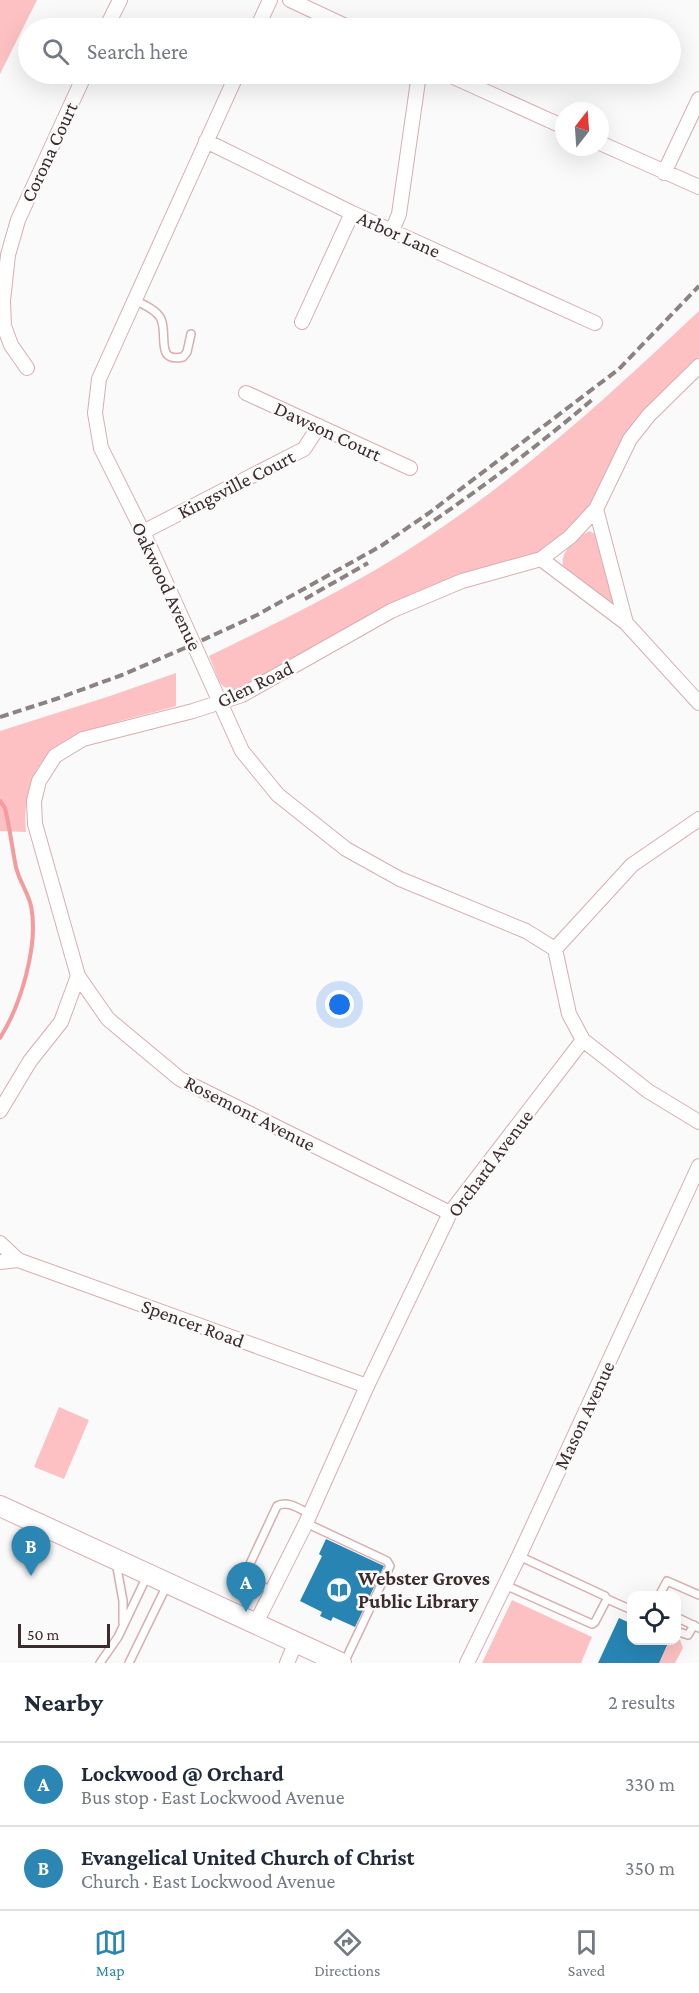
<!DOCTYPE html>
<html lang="en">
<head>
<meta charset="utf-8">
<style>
  body { margin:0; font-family:"Crimson Pro",serif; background:#f6f6f7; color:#1f2937 }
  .controls { position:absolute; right:18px; bottom:18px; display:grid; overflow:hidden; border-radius:12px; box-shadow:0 6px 24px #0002 }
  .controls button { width:54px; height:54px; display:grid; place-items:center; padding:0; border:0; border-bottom:2px solid #e0e1e3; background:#fff; color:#1f2937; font:30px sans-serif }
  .compass { position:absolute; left:555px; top:102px; width:54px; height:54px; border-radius:50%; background:#fff; box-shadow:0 6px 24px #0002; rotate:17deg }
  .scale { position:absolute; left:18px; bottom:15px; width:92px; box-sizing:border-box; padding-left:6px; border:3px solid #3d2c2d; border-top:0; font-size:16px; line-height:21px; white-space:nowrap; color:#3d2c2d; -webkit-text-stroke:4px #fafafa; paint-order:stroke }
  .you { position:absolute; left:340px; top:1005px; width:21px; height:21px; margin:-15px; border:4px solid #fff; border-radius:50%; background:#1a73e8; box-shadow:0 0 0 9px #1a73e833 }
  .badge { display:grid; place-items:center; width:39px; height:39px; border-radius:50%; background:#2c86b3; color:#fff; font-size:20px; font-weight:700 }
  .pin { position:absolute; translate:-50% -50px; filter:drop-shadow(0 2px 3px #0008) }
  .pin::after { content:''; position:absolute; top:32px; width:21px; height:18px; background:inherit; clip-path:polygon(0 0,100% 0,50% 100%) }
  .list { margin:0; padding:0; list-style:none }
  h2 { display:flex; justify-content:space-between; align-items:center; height:78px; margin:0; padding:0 24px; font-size:26px }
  h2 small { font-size:20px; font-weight:400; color:#747a83 }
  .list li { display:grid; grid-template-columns:39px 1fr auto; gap:18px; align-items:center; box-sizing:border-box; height:84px; padding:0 24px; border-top:2px solid #e0e1e3 }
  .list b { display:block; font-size:22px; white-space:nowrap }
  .list p { margin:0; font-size:20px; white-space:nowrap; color:#747a83 }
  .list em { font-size:20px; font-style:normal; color:#747a83 }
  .icon { flex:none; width:33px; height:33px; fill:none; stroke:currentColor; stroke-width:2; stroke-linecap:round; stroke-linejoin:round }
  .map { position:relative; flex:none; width:699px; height:1663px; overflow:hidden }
  .search { position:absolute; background:#fff; box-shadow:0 6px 24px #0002; left:18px; right:18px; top:18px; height:66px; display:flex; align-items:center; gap:15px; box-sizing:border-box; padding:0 21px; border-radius:33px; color:#747a83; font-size:22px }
  .sheet { height:246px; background:#fff }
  nav { display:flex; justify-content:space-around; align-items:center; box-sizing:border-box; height:84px; border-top:2px solid #e0e1e3; background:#fff; font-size:16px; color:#747a83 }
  nav a { display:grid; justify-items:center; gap:3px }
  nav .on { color:#2c86b3 }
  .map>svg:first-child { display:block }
  .green { fill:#fdc1c3 }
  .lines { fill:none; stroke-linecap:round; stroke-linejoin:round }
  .stream { stroke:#f59a9e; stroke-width:4 }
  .building { fill:#2885b3 }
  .lane-casing { stroke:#d8aeaf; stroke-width:10 }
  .street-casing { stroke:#d8aeaf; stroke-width:16 }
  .secondary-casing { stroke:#d8aeaf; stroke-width:22 }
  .lane { stroke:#fff; stroke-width:7 }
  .street { stroke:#fff; stroke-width:14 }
  .secondary { stroke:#fff; stroke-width:20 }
  .rail { stroke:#8c8282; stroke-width:4; stroke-dasharray:9 4.5; stroke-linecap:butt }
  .labels { text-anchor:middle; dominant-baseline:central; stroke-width:5; stroke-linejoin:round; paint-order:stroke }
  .street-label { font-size:20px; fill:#3d2c2d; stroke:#fafafa }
  .poi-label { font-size:20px; font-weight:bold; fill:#3d2c2d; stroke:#fafafa; text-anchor:start }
</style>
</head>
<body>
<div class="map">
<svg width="699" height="1663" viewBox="0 0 699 1663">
  <rect width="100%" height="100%" fill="#fafafa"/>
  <!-- green -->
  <path class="green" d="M0 0H37L0 74Z
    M699 311V357L639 415 619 447 595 497 585 512 568 530 542 551 378 611 272 674 235 690 224 687 220 683 209 656C279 622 349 588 414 546 518 479 609 396 699 311Z
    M589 531 598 535 614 601 611 604 563 567C560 550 576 539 589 531Z
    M176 673V706C143 716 80 728 55 748 30 768 23 802 26 832L0 831V731L110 696Z
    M59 1407 89 1420 64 1479 34 1467Z
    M512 1600 592 1637 581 1663H482Z
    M677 1638 680 1640 683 1648 675 1663H659L669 1642 668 1641 676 1640Z"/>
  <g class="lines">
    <!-- stream -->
    <path class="stream" d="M0 801 5 808C10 828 12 848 16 867 19 881 28 892 31 906 39 944 21 1005 0 1038"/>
  </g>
  <!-- building -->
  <path class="building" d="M326 1539 384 1566 355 1627 333 1617 331 1621 320 1616 322 1612 300 1601 322 1556 319 1554Z
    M619 1618 632 1624V1641H669L659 1663H598Z"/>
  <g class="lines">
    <!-- lane casing -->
    <g class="lane-casing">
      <path id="lane" d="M134 300C143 304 157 310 161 319 168 335 155 363 183 357L187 352 191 334
        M306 1523 387 1561 390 1566 344 1663
        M116 1562 123 1601V1623
        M505 1585 592 1624 595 1622 607 1599 605 1596 519 1556
        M272 1591 255 1583 247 1573 248 1568 277 1506C288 1500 299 1509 310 1514
        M659 1596 667 1581 699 1595
        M607 1599 632 1610
        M676 1617 699 1628
        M676 1631 688 1635 694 1625
        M100 1663 118 1637 147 1576
        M129 1663 167 1585"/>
    </g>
    <!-- street casing -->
    <g class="street-casing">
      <path id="street" d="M290 0 350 28
        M106 28 120 0
        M257 28 270 0
        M237 74 99 379 95 413 101 448 143 532 242 751 278 795 346 849 400 879 526 931 555 949
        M447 74 564 127
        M206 141 352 213 595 323
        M600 143 699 187
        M664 173 699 99
        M392 231 399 214 419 74
        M302 322 352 213
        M27 368 11 345 4 326 3 301 8 255 18 220 85 74
        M246 393 410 468
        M596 509 626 623 699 703
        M143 532 304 449 319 426
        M541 559 626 623
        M555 949 569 1014 583 1040 648 1091 699 1122
        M555 949 632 865 699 819
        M78 976 108 1019 180 1079 450 1213
        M0 1111 30 1061 61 1022 78 976 35 824 34 801 39 781 55 756 83 739 193 711 242 695 391 611 462 581 541 559 570 537 596 509 630 439 649 415 699 366
        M0 1243 18 1260 367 1386
        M0 1262 18 1260
        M256 1623 306 1523 367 1386 450 1213 583 1040
        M287 1663 296 1642
        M467 1663 519 1556 699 1166"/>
    </g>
    <!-- secondary casing -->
    <g class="secondary-casing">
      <path id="secondary" d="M0 1506 341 1663"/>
    </g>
    <!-- lane -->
    <use href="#lane" class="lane"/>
    <!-- street -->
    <use href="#street" class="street"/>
    <!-- secondary -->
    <use href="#secondary" class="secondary"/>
    <!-- rail -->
    <path class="rail" d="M423 528C482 488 539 445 593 399
      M305 599 368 563
      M0 717 56 699 122 675 194 644 257 615 381 546 429 513 619 369 699 286"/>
  </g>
  <!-- icons -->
  <defs>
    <g id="library-ring" transform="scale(1.35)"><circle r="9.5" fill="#fafafa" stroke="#2c86b3" stroke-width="1.5"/><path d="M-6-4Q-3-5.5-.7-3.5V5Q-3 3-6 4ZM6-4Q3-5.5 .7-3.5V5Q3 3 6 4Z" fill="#2c86b3"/></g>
  </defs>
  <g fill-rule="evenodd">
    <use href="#library-ring" x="339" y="1590"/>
  </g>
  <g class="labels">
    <!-- street labels -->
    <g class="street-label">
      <text transform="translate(49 152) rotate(-65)">Corona Court</text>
      <text transform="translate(399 234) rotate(24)">Arbor Lane</text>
      <text transform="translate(328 431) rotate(25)">Dawson Court</text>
      <text transform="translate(236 484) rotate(-27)">Kingsville Court</text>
      <text transform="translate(167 586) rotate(65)">Oakwood Avenue</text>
      <text transform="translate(255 684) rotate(-26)">Glen Road</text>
      <text transform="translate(250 1113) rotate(27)">Rosemont Avenue</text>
      <text transform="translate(490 1163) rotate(-53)">Orchard Avenue</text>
      <text transform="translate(193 1323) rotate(20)">Spencer Road</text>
      <text transform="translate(584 1415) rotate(-65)">Mason Avenue</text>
    </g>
    <!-- poi labels -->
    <g class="poi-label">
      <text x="358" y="1578">Webster Groves<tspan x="358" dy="23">Public Library</tspan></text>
    </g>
  </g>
</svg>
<div class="controls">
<button><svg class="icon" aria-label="locate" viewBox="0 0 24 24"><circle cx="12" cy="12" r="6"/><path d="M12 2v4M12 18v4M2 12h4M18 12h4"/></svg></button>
</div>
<svg class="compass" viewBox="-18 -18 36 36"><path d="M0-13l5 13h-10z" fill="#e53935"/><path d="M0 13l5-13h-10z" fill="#747a83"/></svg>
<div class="scale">50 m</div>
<div class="you"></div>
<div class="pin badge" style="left:246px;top:1612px">A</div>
<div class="pin badge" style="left:31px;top:1576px">B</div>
<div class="search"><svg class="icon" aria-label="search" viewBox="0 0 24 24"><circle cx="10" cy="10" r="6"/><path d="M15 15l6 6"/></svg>Search here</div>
</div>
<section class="sheet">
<h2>Nearby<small>2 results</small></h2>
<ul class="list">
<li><span class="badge">A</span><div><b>Lockwood @ Orchard</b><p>Bus stop · East Lockwood Avenue</p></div><em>330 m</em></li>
<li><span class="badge">B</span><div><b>Evangelical United Church of Christ</b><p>Church · East Lockwood Avenue</p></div><em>350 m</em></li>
</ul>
</section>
<nav>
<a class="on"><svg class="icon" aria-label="map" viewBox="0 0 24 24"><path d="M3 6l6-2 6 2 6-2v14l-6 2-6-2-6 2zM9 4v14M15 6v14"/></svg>Map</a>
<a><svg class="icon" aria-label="directions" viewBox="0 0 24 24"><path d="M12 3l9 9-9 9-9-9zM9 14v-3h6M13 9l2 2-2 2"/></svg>Directions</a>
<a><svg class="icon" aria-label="saved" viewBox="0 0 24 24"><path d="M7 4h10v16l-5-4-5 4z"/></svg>Saved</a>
</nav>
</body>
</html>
